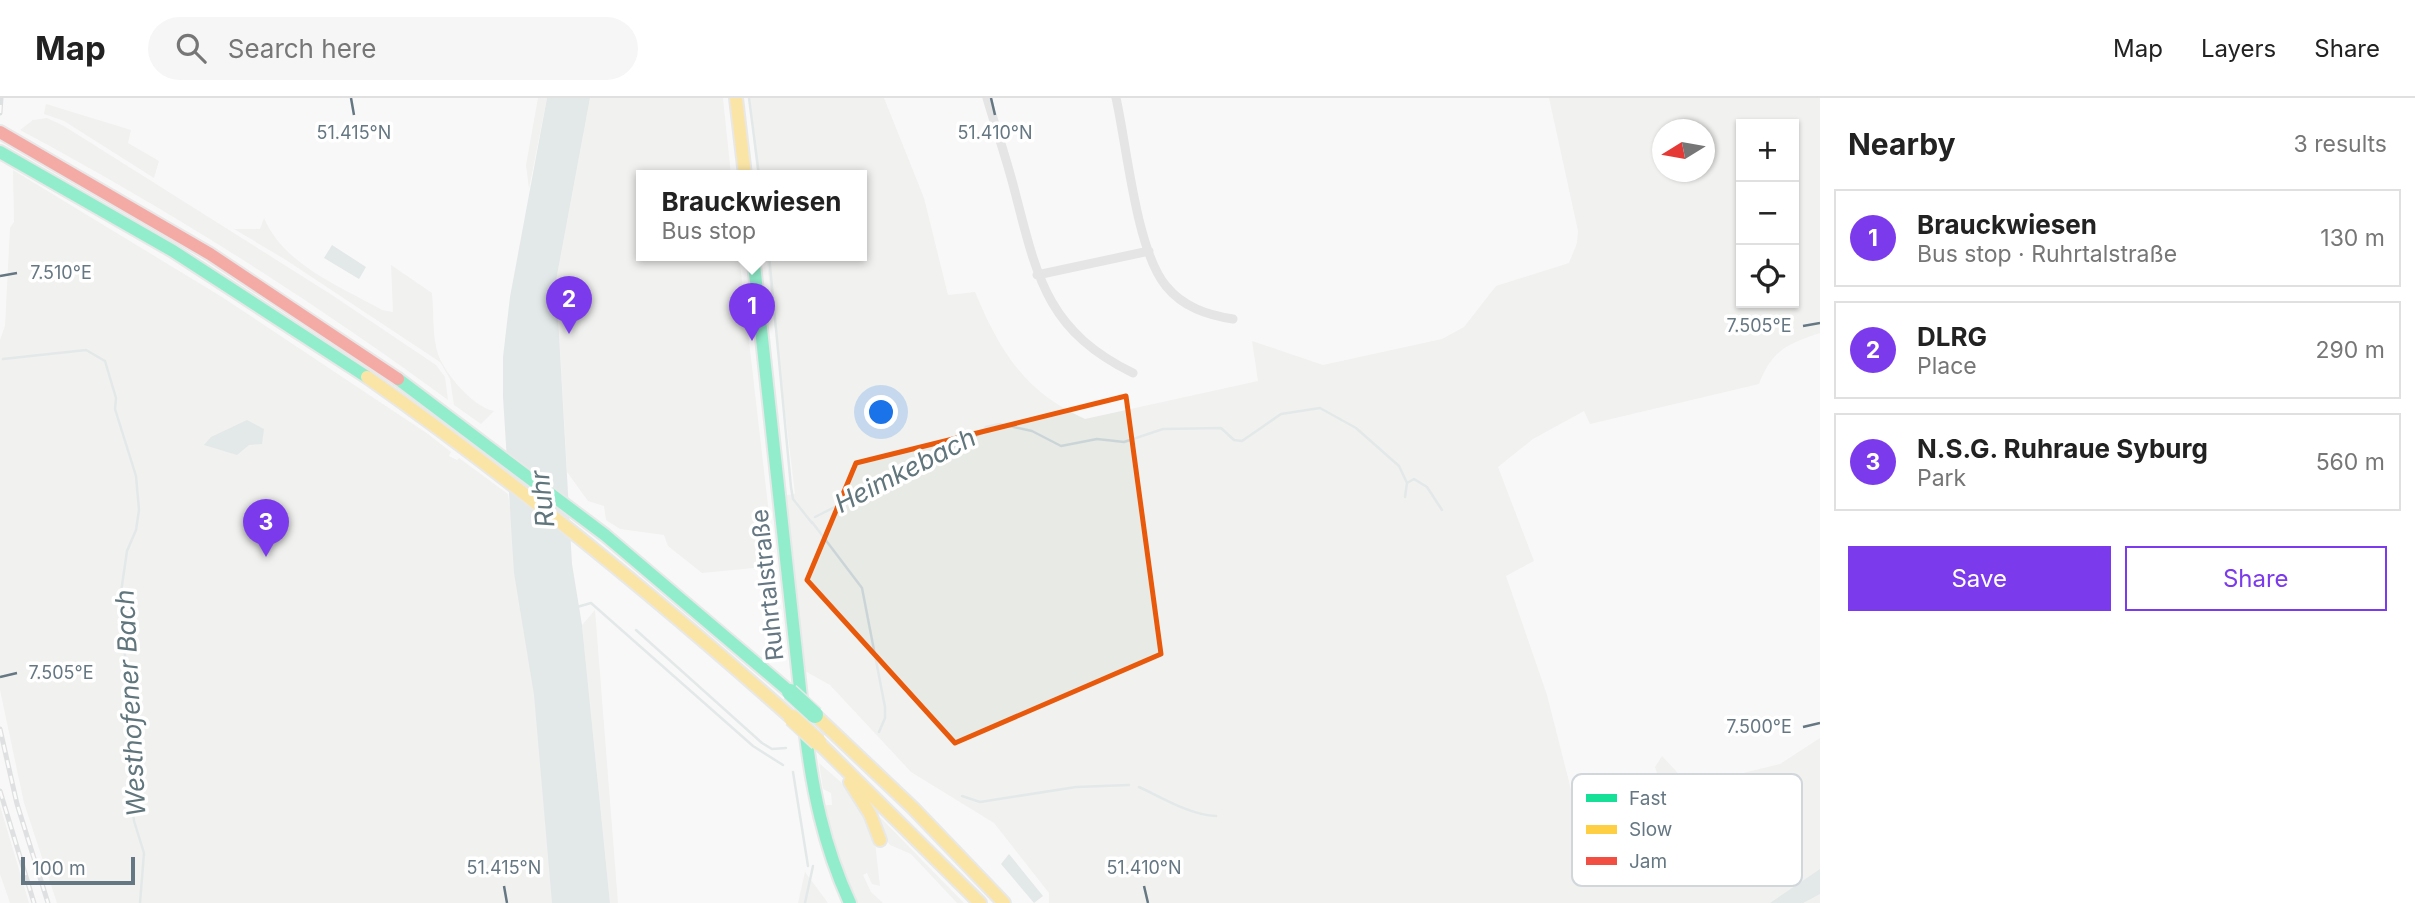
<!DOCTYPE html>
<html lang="en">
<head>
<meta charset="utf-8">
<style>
  body { margin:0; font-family:Inter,sans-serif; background:#f6f6f6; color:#222 }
  .controls { position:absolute; right:21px; top:21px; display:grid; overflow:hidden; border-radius:0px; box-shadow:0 2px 5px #0004 }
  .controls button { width:63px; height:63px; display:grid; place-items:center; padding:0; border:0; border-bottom:2px solid #e0e0e0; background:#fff; color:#222; font:35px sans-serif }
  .compass { position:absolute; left:1652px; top:21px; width:63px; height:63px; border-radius:50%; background:#fff; box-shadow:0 2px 5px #0004; rotate:259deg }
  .scale { position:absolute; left:21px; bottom:18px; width:114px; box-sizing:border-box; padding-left:7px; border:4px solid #657782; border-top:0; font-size:19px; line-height:24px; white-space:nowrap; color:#657782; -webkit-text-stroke:5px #fff; paint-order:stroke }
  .you { position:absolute; left:882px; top:315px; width:24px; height:24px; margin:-18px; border:5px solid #fff; border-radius:50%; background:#1a73e8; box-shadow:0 0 0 10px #1a73e833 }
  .badge { display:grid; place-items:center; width:46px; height:46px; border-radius:50%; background:#7c3aed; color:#fff; font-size:23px; font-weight:700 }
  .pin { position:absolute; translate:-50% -58px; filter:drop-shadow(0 2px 4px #0008) }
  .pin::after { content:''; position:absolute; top:37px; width:24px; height:21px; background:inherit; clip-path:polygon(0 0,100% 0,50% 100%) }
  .popup { position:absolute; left:636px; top:72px; width:231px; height:91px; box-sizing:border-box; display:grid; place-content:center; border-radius:0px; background:#fff; filter:drop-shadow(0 2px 5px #0005); font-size:23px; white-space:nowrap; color:#767676 }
  .popup b { font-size:26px; color:#222 }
  .popup::after { content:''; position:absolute; left:50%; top:100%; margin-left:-14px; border:14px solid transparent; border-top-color:#fff }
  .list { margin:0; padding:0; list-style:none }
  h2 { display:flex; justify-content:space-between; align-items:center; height:91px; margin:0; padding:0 28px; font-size:30px }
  h2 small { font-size:23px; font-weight:400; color:#767676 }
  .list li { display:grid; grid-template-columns:46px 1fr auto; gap:21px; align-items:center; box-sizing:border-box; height:98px; margin:0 14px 14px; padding:0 14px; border:2px solid #e0e0e0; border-radius:0px }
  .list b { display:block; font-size:26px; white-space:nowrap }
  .list p { margin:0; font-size:23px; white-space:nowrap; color:#767676 }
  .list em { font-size:23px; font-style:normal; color:#767676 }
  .actions { display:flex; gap:14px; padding:21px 28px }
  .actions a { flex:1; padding:16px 0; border:2px solid #7c3aed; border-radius:0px; text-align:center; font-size:24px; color:#7c3aed }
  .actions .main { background:#7c3aed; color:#fff }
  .icon { flex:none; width:38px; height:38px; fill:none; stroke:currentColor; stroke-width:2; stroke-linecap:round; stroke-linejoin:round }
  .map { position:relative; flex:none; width:1820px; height:805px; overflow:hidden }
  header { display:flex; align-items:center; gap:42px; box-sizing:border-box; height:98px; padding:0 35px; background:#fff; border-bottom:2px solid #e0e0e0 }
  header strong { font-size:33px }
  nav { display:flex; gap:38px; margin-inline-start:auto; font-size:24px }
  .search { width:490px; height:63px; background:#f6f6f6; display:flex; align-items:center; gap:18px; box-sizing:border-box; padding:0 24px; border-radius:38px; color:#767676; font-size:26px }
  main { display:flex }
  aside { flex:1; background:#fff }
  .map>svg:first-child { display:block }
  .green { fill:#e8eae5; fill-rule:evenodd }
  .water { fill:#cbd5d7 }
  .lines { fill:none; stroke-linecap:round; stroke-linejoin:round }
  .stream { stroke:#cbd5d7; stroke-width:2.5 }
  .fast-casing { stroke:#d4d5d6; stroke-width:16 }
  .slow-casing { stroke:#d4d5d6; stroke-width:16 }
  .jam-casing { stroke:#d4d5d6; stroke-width:16 }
  .street { stroke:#cececf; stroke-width:9 }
  .fast { stroke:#16e098; stroke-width:12 }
  .slow { stroke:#ffcf43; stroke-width:12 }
  .jam { stroke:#f24e42; stroke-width:12 }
  .rail-casing { stroke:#c2c4c6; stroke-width:5 }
  .rail { stroke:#fff; stroke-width:2.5; stroke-dasharray:8; stroke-linecap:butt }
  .fast-bridge-casing { stroke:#d4d5d5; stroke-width:19; stroke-linecap:butt }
  .slow-bridge-casing { stroke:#d4d5d5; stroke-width:19; stroke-linecap:butt }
  .fast-bridge { stroke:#16e098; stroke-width:16 }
  .slow-bridge { stroke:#ffcf43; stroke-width:16 }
  .marked { fill:none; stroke:#e8590c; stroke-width:5; stroke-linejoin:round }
  .ticks { fill:none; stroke:#657782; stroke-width:2.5 }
  .labels { text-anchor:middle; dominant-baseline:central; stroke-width:7; stroke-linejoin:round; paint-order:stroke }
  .street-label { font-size:24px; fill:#657782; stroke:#fff }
  .water-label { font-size:26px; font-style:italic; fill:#60767c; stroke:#fff }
  .key { fill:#fff; stroke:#d1d6da; stroke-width:2 }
  .key-label { font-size:19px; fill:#657782 }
  .ticks-label { font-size:18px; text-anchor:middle; fill:#657782; stroke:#fff; stroke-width:7; stroke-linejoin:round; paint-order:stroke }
</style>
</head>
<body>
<header>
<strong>Map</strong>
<div class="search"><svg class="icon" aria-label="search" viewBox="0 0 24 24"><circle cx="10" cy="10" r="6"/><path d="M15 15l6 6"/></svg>Search here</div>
<nav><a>Map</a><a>Layers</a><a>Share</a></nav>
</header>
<main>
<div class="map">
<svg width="1820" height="805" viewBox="0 0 1820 805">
  <rect width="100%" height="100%" fill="#f8f8f8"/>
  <!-- green -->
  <path class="green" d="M538 0H547L529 91 526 67Z
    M590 0H723L731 77H642V157H739L775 468 702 475 668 448 664 437 620 431 606 422 604 408 588 403 567 374 556 183Z
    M749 0H884L924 100 948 197 975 194C1000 253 1024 294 1085 321L1258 283 1252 243 1323 267 1442 241 1464 229 1496 188 1569 165 1577 145 1578 133 1549 0H1820V235C1787 246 1772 252 1759 286L1590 326 1584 313 1533 341 1498 369 1534 463 1506 478 1547 597 1580 727 1623 708 1660 684 1655 669 1662 658 1689 687H1694L1780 666 1820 640V805H1049V795L994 725 911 674 830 587 805 573 786 397 795 396 766 157H862V77H757ZM1741 26H1794V205H1741ZM1662 32H1704V74H1662Z
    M46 6 131 32 128 45 159 63 154 80 64 23 44 16Z
    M47 20 64 28 332 197 436 267 445 279 448 302C312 202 168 111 20 32L33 22Z
    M13 72 222 199 428 336 451 354 449 358 457 362 459 360 508 396 567 805H57L24 705 0 592V242L5 228 10 130 14 124Z
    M264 120C284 167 340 188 382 212L393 214 391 167 432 195C434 214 432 238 438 256 445 276 473 309 494 313L481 326 454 307 450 281 440 264 286 162 234 131H260Z
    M595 512 618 805H610L582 527Z
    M819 665 850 692 875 744 880 788 872 786 867 775 863 777 871 794 883 805H858C842 776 834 745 825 713L826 707H832L831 695 823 691Z
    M0 708 29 805H10L0 776Z
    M880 719 964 805H957L911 756 890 747 884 739Z
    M805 774 828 805H798Z"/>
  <!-- water -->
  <path class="water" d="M547 0H590L556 183 572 466 582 527 610 805H552L534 597 514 475 503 299V259L510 199Z
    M332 147 366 169 359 181 324 160Z
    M247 322 264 331 262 346 249 347 237 357 204 347 211 339Z
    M1009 756 1043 798 1034 805 1001 766Z
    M1820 771V796L1803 805H1770Z"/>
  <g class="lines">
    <!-- stream -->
    <path class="stream" d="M749 0 759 77
      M769 157 791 389 793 401 812 425
      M3 261 86 252 105 263 116 300 115 311 136 378 139 412 136 432 127 453 120 501 128 592 125 620 134 723 144 755 140 805
      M1407 385 1414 381 1427 389 1442 412
      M1405 399 1407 385
      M815 419 982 335 986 329 1000 326 1032 333 1061 348 1097 341 1124 344 1163 331 1221 330 1234 342 1242 343 1281 316 1320 310 1356 330 1399 368 1407 385
      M812 424 862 490 885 609V620L879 634
      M577 509 591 505 753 648 783 667
      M636 532 762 645 772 651 786 650
      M793 674 808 768
      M1139 689C1163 700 1190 717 1216 718
      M962 698 980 704 1076 689 1129 687
      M805 805 813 768"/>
    <!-- fast casing -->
    <g class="fast-casing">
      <path id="fast" d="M0 54 173 153 367 279
        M753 157 802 609
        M398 281 605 437 790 594
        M805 630C812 691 824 749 850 805"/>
    </g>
    <!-- slow casing -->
    <g class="slow-casing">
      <path id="slow" d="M736 0 745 77
        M367 279C516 384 656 499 792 620
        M815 617 913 710 1004 805
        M818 644 980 805
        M850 684 870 716 880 742"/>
    </g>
    <!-- jam casing -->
    <g class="jam-casing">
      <path id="jam" d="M0 34 210 156 398 281"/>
    </g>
    <!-- street -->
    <path class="street" d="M987 0C996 31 1007 62 1015 94 1037 179 1047 233 1133 275
      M1116 0C1127 48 1136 152 1166 188 1183 209 1207 217 1233 221
      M1037 177 1149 153"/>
    <!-- fast -->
    <use href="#fast" class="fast"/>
    <!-- slow -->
    <use href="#slow" class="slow"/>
    <!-- jam -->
    <use href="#jam" class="jam"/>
    <!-- rail casing -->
    <g class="rail-casing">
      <path id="rail" d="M0 15 1 0
        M0 631 17 706 48 805
        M0 693 34 805"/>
    </g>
    <!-- rail -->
    <use href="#rail" class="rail"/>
    <!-- fast-bridge casing -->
    <g class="fast-bridge-casing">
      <path id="fast-bridge" d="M790 594 815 617"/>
    </g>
    <!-- slow-bridge casing -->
    <g class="slow-bridge-casing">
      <path id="slow-bridge" d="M792 620 818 644"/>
    </g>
    <!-- fast-bridge -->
    <use href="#fast-bridge" class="fast-bridge"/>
    <!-- slow-bridge -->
    <use href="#slow-bridge" class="slow-bridge"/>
  </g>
  <!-- marked area -->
  <path d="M0 0H1820V805H0ZM1126 298 1161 556 955 645 807 482 856 365Z" fill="#f8f8f8" fill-opacity=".55" fill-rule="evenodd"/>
  <path class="marked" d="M1126 298 1161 556 955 645 807 482 856 365Z"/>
  <!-- ticks -->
  <path class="ticks" d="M351 0 354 17M991 0 995 17M0 178 17 175M1803 228 1820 225M0 579 17 575M1803 629 1820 625M504 788 507 805M1144 788 1148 805"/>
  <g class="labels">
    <!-- street labels -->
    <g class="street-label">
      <text transform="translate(767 487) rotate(-96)">Ruhrtalstraße</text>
    </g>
    <!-- water labels -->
    <g class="water-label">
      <text transform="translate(905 372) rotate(-27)">Heimkebach</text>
      <text transform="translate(542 401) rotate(-96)">Ruhr</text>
      <text transform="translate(130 605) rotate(-93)">Westhofener Bach</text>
    </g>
  </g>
  <!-- legend -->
  <rect x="1572" y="676" width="230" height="112" rx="10" class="key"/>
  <rect x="1586" y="696" width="31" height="8" fill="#16e098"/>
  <rect x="1586" y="727" width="31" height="9" fill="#ffcf43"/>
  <rect x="1586" y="759" width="31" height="8" fill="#f24e42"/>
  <g class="key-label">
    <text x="1629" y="707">Fast</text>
    <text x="1629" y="738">Slow</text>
    <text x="1629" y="770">Jam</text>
  </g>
  <g class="ticks-label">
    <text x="354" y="41">51.415°N</text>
    <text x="995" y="41">51.410°N</text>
    <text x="61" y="181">7.510°E</text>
    <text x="1759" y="234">7.505°E</text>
    <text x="61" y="581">7.505°E</text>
    <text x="1759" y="635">7.500°E</text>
    <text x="504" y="776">51.415°N</text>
    <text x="1144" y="776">51.410°N</text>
  </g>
</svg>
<div class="controls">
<button>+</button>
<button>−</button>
<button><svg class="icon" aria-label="locate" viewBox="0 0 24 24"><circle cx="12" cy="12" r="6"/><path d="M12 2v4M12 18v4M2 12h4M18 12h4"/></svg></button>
</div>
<svg class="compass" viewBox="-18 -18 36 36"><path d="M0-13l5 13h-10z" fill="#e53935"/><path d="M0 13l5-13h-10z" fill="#767676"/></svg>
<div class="scale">100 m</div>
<div class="you"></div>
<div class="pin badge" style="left:752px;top:243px">1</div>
<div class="popup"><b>Brauckwiesen</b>Bus stop</div>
<div class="pin badge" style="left:569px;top:236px">2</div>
<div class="pin badge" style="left:266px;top:459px">3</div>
</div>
<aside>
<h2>Nearby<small>3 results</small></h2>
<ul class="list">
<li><span class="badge">1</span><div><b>Brauckwiesen</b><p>Bus stop · Ruhrtalstraße</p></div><em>130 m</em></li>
<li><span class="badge">2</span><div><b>DLRG</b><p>Place</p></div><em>290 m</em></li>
<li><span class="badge">3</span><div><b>N.S.G. Ruhraue Syburg</b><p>Park</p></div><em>560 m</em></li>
</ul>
<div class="actions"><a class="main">Save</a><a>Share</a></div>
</aside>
</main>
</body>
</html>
